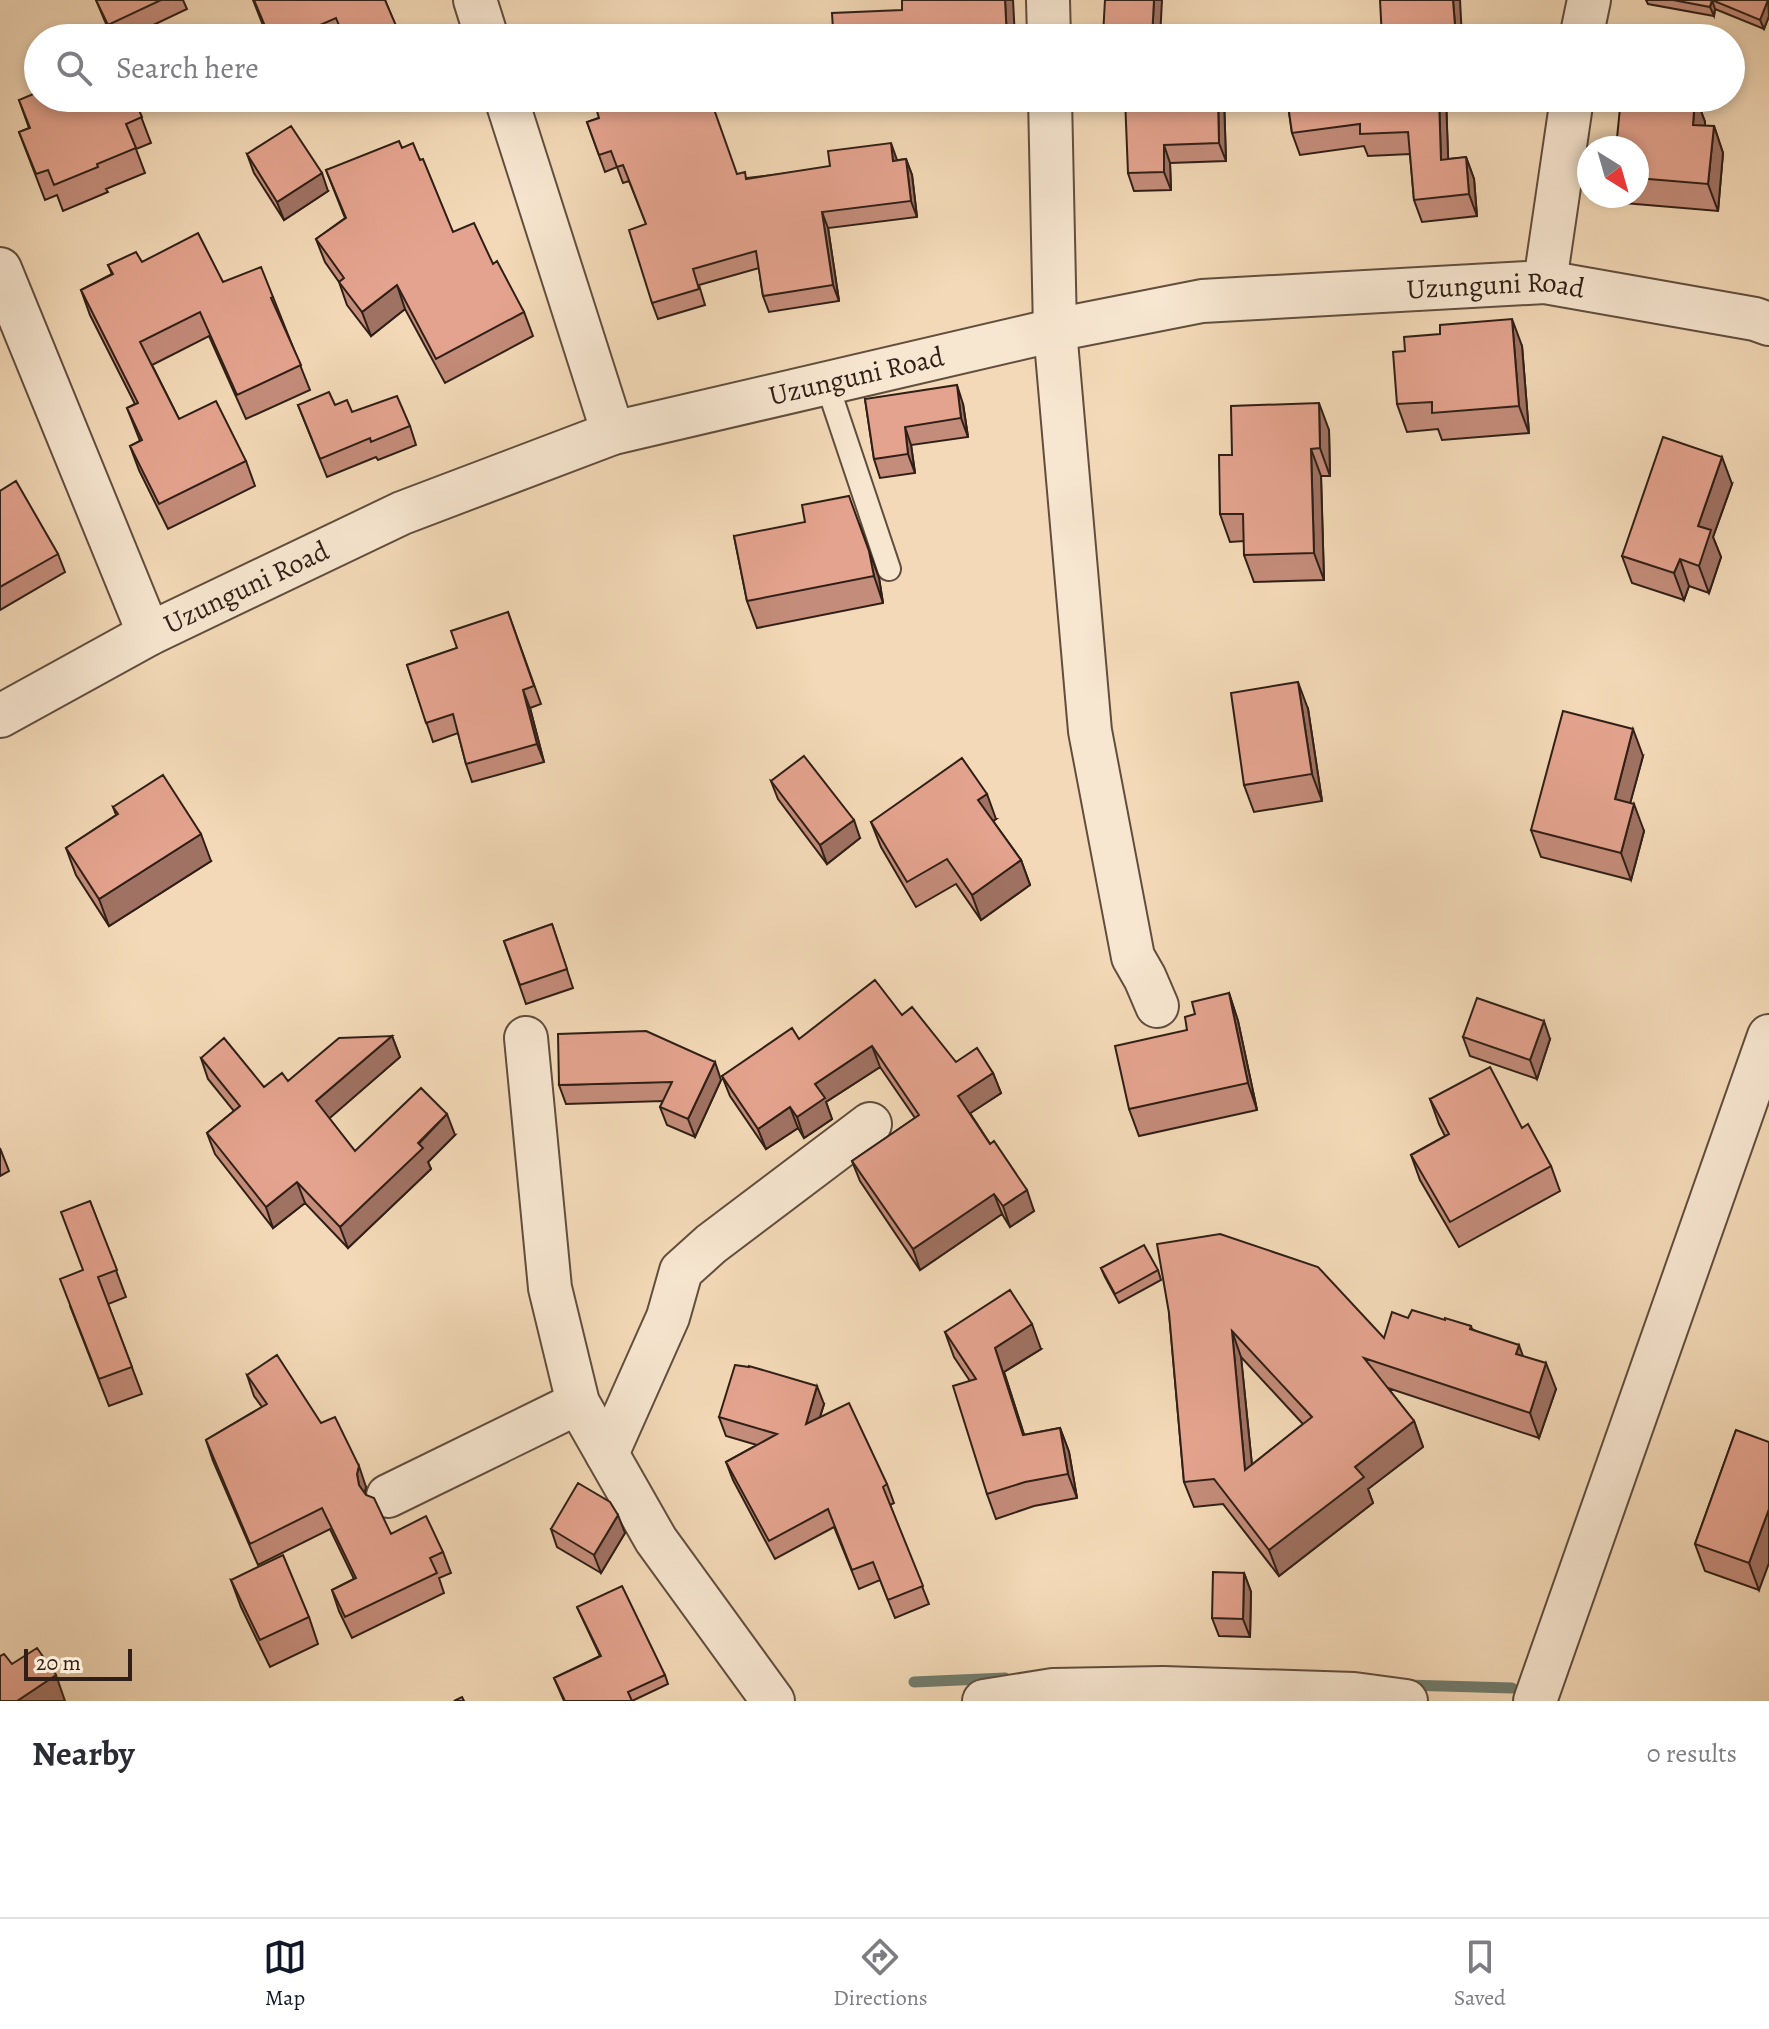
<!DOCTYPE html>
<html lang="en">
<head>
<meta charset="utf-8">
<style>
  body { margin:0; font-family:Alegreya,serif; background:#f2f2f3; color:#2b2b33 }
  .compass { position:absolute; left:1577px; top:136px; width:72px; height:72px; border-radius:50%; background:#fff; box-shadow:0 4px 12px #0003; rotate:143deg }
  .scale { position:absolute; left:24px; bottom:20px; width:108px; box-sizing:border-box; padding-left:8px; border:4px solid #301f16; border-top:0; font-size:22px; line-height:28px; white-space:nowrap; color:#301f16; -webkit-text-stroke:6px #f7e6d0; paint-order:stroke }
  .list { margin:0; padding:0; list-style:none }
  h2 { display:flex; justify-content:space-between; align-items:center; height:104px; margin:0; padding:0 32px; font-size:34px }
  h2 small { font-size:26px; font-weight:400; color:#7c7c81 }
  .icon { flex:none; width:44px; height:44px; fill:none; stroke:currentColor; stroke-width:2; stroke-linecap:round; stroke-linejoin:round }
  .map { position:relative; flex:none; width:1769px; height:1701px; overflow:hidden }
  .search { position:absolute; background:#fff; box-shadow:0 4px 12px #0003; left:24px; right:24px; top:24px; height:88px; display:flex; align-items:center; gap:20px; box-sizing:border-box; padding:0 28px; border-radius:44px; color:#7c7c81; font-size:30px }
  .sheet { height:216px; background:#fff }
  nav { display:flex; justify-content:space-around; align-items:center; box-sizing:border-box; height:112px; border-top:2px solid #e1e1e2; background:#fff; font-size:22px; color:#7c7c81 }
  nav a { display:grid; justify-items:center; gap:4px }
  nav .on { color:#111827 }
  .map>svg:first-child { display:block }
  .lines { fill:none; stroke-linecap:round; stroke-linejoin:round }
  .stream { stroke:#717d6e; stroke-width:11 }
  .service-casing { stroke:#614e3e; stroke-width:26 }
  .minor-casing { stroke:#614e3e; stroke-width:46 }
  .service { stroke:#f7e6d0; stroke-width:22 }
  .minor { stroke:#f7e6d0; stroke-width:42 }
  .wall { fill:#c48c7a; stroke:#301f16; stroke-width:2; fill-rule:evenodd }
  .shaded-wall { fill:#a07263; stroke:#301f16; stroke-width:2 }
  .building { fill:#e4a38e; stroke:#301f16; stroke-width:2; fill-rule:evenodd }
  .labels { text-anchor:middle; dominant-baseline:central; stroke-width:8; stroke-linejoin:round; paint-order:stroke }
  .street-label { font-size:28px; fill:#301f16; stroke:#f7e6d0 }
</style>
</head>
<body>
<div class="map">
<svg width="1769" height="1701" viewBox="0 0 1769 1701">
  <rect width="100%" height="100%" fill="#f3d9b7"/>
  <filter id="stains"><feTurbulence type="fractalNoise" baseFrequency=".0025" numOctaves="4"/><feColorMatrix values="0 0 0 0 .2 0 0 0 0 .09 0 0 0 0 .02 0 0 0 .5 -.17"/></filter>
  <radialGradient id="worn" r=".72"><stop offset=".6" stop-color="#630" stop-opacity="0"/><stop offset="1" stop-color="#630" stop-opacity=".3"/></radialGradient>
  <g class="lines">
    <!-- stream -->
    <path class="stream" d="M914 1682 1005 1678
      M1406 1685 1512 1688"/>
    <!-- service casing -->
    <g class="service-casing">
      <path id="service" d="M827 384 889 569"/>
    </g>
    <!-- minor casing -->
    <g class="minor-casing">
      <g id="minor">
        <path d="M475 0 487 38"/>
        <path d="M1048 0 1049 38"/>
        <path d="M1581 38 1589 0"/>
        <path d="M506 98 613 433"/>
        <path d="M1050 98 1055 330 1090 731 1133 957 1145 978 1157 1006"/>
        <path d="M0 269 149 634"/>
        <path d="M1545 282 1572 98"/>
        <path id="s1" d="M0 716 149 634 402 513 613 433 1055 330 1202 301 1545 282 1755 319 1769 324"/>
        <path d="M526 1038 550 1288 578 1403 656 1540 773 1701"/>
        <path d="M607 1454 668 1317 681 1271 711 1244 870 1124"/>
        <path d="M388 1496 578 1403"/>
        <path d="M984 1701 1053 1690 1163 1688 1354 1694 1406 1701"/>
        <path d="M1535 1701 1769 1036"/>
      </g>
    </g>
    <!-- service -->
    <use href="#service" class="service"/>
    <!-- minor -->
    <use href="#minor" class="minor"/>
  </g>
  <!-- wall -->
  <path class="wall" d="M96 0H183L187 9 126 38H112Z
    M253 0H385L400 38H268Z
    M1646 0H1769V16L1764 29 1715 9 1714 16 1648 4Z
    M1103 35 1160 38H1104Z
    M134 98 151 143 136 149 145 173 106 189 108 192 63 211 57 195 45 200 19 132 29 128 19 100Z
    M1218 98H1224V99L1226 161 1170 163 1171 190 1134 191 1128 173Z
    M1287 98H1446L1448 159 1466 157 1474 179 1477 216 1422 222 1414 200 1410 154 1368 156 1364 146 1300 155 1292 133Z
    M1621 98H1696L1705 122V126H1714L1723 153 1718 211 1624 203 1621 196H1637V148Z
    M634 105 737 174 747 178 906 159 912 175 917 217 828 228 839 301 769 312 763 296 759 268 699 285 705 305 658 319 652 303 646 224 629 181 623 183 617 167 605 172 587 122Z
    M402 148 453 232 493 264 524 312 533 336 445 383 405 309 371 336 347 305 339 282 325 262 316 239 345 218 326 170Z
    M247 154 328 191 284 220 254 173Z
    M142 262 223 282 273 297 310 390 246 419 209 336 152 365 179 419 246 461 255 486 168 529 139 470 130 446 140 441 127 408 135 404 90 315 81 290 112 274 108 265Z
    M1522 346 1529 433 1442 440 1438 429 1407 432 1397 404Z
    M865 399 963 404 968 437 911 445 915 473 880 478 874 459Z
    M298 405H335L352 412 410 426 416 445 378 460 376 457 327 477Z
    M1329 430 1330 476H1321L1324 580 1254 582 1244 555V541L1230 542 1220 514 1232 455Z
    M1732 484 1713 537 1721 557 1709 593 1689 586 1684 600 1632 583 1622 556Z
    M0 491 58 554 65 572 0 610Z
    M734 536 879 578 883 603 757 628 747 601Z
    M508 612 541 704 530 708 544 762 472 782 466 764 458 733 433 742 407 665 457 648Z
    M1308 709 1322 801 1254 812 1244 785Z
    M1643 756 1630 803 1644 831 1631 880 1541 857 1531 830Z
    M771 781 860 838 827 864 778 799Z
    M113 807 211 861 109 926 76 875 66 848 116 815Z
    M996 819 993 821 1021 860 1030 885 981 920 956 884 916 907 881 847 871 822Z
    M552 924 573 988 526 1004 504 941Z
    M1229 993 1238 1021 1257 1110 1139 1136 1129 1109 1187 1030Z
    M902 1015 956 1062 993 1073 1001 1093 970 1113 1034 1211 1010 1227 1002 1214 920 1270 860 1181 852 1161 915 1118 880 1067 826 1102 832 1119 804 1138 798 1128 766 1149 730 1096 722 1076 799 1039Z
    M392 1036 400 1057 329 1118 355 1151 455 1135 428 1162 431 1169 348 1248 305 1203 273 1228 215 1154 207 1133 234 1111 208 1079 201 1058 264 1087 288 1081Z
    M1463 1037 1550 1039 1537 1079 1470 1056Z
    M721 1080 695 1137 667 1125 660 1107 663 1101 566 1104 559 1085Z
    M1430 1099 1522 1128 1551 1166 1560 1191 1459 1247 1420 1180 1411 1155 1445 1136 1439 1124Z
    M0 1148 9 1171 0 1176Z
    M90 1201 126 1297 108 1304 142 1394 109 1406 70 1306 83 1270Z
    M1101 1268 1158 1270 1161 1280 1119 1303 1105 1277Z
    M1169 1313 1384 1338 1408 1318 1445 1320 1471 1326 1472 1329 1523 1356 1556 1389 1539 1438 1388 1388 1414 1421 1423 1447 1368 1489 1373 1503 1279 1576 1223 1504 1194 1507 1184 1482ZM1241 1357 1303 1424 1252 1465Z
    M945 1332 1041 1349 1004 1372 1024 1435 1060 1428 1069 1452 1077 1498 1034 1506 996 1519 987 1494 970 1381 954 1357Z
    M247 1375 321 1423 366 1487 365 1493 391 1534 443 1552 451 1573 439 1578 444 1593 352 1638 339 1611 332 1590 354 1579 330 1529 258 1565 213 1461 206 1440 262 1407 254 1396Z
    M824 1404 820 1417 887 1484 894 1503 890 1505 929 1604 895 1618 880 1580 859 1589 834 1527 775 1559 733 1480 726 1462 757 1445 726 1436 719 1417Z
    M1736 1430 1759 1590 1705 1571 1695 1544Z
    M551 1529 625 1533 601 1573 557 1547Z
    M1244 1573 1251 1592 1250 1637 1219 1636 1212 1618Z
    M231 1580 309 1617 318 1644 270 1667 241 1607Z
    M577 1607 665 1675 668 1684 632 1701H564L554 1678 600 1656Z"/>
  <!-- shaded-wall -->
  <path class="shaded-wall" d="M1005 0H1013L1015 38H1007Z
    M1154 0H1162L1160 38H1152Z
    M1453 0H1460L1462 38H1456Z
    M1712 0 1715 9 1714 16 1710 7Z
    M1768 0 1769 16 1764 29 1760 20Z
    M1218 98H1224V99L1226 161 1219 143Z
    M1439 98H1446L1449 181 1441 160Z
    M1695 98H1696L1705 122 1703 152 1693 125Z
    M1714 126 1723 153 1718 211 1708 184Z
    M891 143 897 160 899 177 893 161Z
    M1164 145 1170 163 1171 190 1164 172Z
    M1466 157 1474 179 1477 216 1469 194Z
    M906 159 912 175 917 217 911 201Z
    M322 173 328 191 284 220 277 202Z
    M822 212 828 228 839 301 833 285Z
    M397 285 405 309 371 336 362 312Z
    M1512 319 1522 346 1529 433 1519 406Z
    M957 385 963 404 968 437 961 418Z
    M1319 403 1329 430 1330 476 1320 448Z
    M905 427 911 445 915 473 908 454Z
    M1311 449 1321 476 1324 580 1314 553Z
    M1722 457 1732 484 1713 537 1721 557 1709 593 1699 566 1698 526Z
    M859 523 879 578 883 603 874 576Z
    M1680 559 1689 586 1684 600 1674 573Z
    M1298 682 1308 709 1322 801 1312 774Z
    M523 690 530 708 544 762 537 744Z
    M1633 729 1643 756 1624 826 1615 799Z
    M987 794 996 819 987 825 978 800Z
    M1634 804 1644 831 1631 880 1621 853Z
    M854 820 860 838 827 864 820 845Z
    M201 834 211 861 109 926 99 899Z
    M1021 860 1030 885 981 920 972 895Z
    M1229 993 1238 1021 1257 1110 1248 1083Z
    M1544 1021 1550 1039 1537 1079 1530 1060Z
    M392 1036 400 1057 324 1123 316 1101Z
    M872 1046 880 1067 826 1102 832 1119 804 1138 797 1117 815 1084Z
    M715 1062 721 1080 695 1137 688 1119Z
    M993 1073 1001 1093 966 1116 958 1096Z
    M790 1107 798 1128 766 1149 758 1129Z
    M447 1114 455 1135 428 1162 431 1169 348 1248 340 1227Z
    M297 1182 305 1203 273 1228 266 1207Z
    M1027 1190 1034 1211 1010 1227 1003 1206Z
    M994 1194 1002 1214 920 1270 913 1249Z
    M1032 1324 1041 1349 1004 1372 1032 1459 995 1348Z
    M1232 1331 1241 1357 1255 1495 1245 1470Z
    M1519 1345 1528 1370 1516 1354Z
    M1546 1363 1556 1389 1539 1438 1530 1413Z
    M817 1386 824 1404 812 1442 806 1424Z
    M1414 1421 1423 1447 1368 1489 1373 1503 1279 1576 1269 1550 1355 1467Z
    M1060 1428 1069 1452 1077 1498 1068 1474Z
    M359 1466 366 1487 364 1495 359 1485 357 1474Z
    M1769 1509V1563L1759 1590 1749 1563Z
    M618 1515 625 1533 601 1573 594 1555Z
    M1244 1573 1251 1592 1250 1637 1243 1619Z
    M56 1675 65 1701H17Z"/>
  <!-- building -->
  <path class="building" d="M96 0H161L108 25Z
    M254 0H385L397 28 374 38H344L336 18 290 38H270Z
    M902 0H1005L1007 38H823V31L833 30 832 13 902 10Z
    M1105 0H1154L1152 38H1124V36L1103 35Z
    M1380 0H1453L1456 38H1382Z
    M1673 0H1712L1710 7Z
    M1712 0H1768L1760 20Z
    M86 29 90 38H64Z
    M38 48V71L30 51Z
    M38 92V98H134L142 117 126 124 136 148 97 164 98 167 54 185 48 170 36 174 19 132 30 128 19 100Z
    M603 98H631L634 105 655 98H710L737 174 745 172 746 179 830 166 828 151 891 143 893 161 906 159 911 201 822 212 833 285 763 296 756 251 693 269 699 289 652 303 629 230 646 224 623 165 617 167 611 151 599 155 587 122 599 118 597 111 604 108 601 99Z
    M1125 98H1218L1219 143 1164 145V172L1128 173Z
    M1287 98H1439L1441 160 1466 157 1469 194 1414 200 1408 132 1360 134V124L1292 133Z
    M1621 98H1695L1693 125 1714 126 1708 184 1637 178V148H1616Z
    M291 126 322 173 277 202 247 154Z
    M399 141 402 148 413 143 420 160 423 159 453 232 474 223 493 264 497 261 524 312 436 359 397 285 362 312 339 282 344 278 316 239 346 218 326 170Z
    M198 233 223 282 261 267 273 297 271 298 301 365 237 395 200 312 140 342 179 419 216 401 246 461 159 504 130 446 142 440 127 408 138 403 81 290 113 274 108 265 136 252 142 262Z
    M1512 319 1519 406 1432 413V402L1397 404 1393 352 1405 351 1404 337 1440 334V325Z
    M957 385 961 418 905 427 908 454 874 459 865 399Z
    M329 392 335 405 347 400 352 412 397 396 410 426 371 442 370 438 320 459 298 405Z
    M1319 403 1320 448 1311 449 1314 553 1244 555 1243 514H1220L1219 455H1232L1231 406Z
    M1663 437 1722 457 1698 526 1711 530 1699 566 1680 559 1674 573 1622 556Z
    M16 481 58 554 0 587V491Z
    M849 496 869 551 874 576 747 601 734 536 805 522 802 505Z
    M508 612 534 686 523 690 537 744 466 764 453 714 426 723 407 665 457 648 451 631Z
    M1298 682 1312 774 1244 785 1231 693Z
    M1563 711 1633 729 1615 799 1634 804 1621 853 1531 830Z
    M804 756 854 820 820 845 771 781Z
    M962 758 987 794 978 800 1021 860 972 895 947 859 907 882 871 822Z
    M163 775 201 834 99 899 66 848 118 814 113 807Z
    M552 924 567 969 520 985 504 941Z
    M875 980 902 1015 912 1007 956 1062 977 1048 993 1073 958 1096 990 1144 994 1141 1027 1190 1003 1206 994 1194 913 1249 852 1161 919 1115 872 1046 815 1084 825 1098 797 1117 790 1107 758 1129 722 1076 792 1028 799 1039Z
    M1229 993 1248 1083 1129 1109 1115 1046 1187 1030 1185 1017 1195 1014 1192 1002Z
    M1477 998 1544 1021 1530 1060 1463 1037Z
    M646 1031 715 1062 688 1119 660 1107 672 1082 559 1085 558 1034Z
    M392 1036 316 1101 355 1151 421 1088 447 1114 418 1143 423 1148 340 1227 297 1182 266 1207 207 1133 240 1106 201 1058 224 1038 264 1087 282 1073 288 1081 339 1038Z
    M1490 1067 1522 1128 1528 1124 1551 1166 1450 1222 1411 1155 1449 1134 1430 1099Z
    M90 1201 117 1270 98 1277 132 1367 99 1379 60 1279 83 1270 61 1212Z
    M1220 1234 1318 1267 1384 1338 1392 1312 1408 1318 1412 1310 1445 1320V1318L1471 1326 1470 1329 1519 1345 1516 1354 1546 1363 1530 1413 1364 1358 1414 1421 1355 1467 1364 1477 1269 1550 1214 1479 1184 1482 1169 1313 1157 1244ZM1232 1331 1312 1417 1245 1470Z
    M1144 1245 1158 1270 1115 1294 1101 1268Z
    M1010 1290 1032 1324 995 1348 1023 1435 1060 1428 1068 1474 1025 1482 987 1494 953 1386 976 1379 945 1332Z
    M277 1355 321 1423 335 1417 359 1466 357 1474 359 1485 366 1495 374 1498 391 1534 426 1516 443 1552 430 1558 437 1573 345 1617 332 1590 356 1578 322 1508 250 1544 206 1440 267 1404 247 1375Z
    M735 1365 749 1367V1366L817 1386 806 1424 849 1403 887 1484 883 1487 923 1586 888 1600 873 1562 852 1570 828 1509 769 1541 726 1462 777 1434 719 1417Z
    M1736 1430 1769 1442V1509L1749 1563 1695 1544Z
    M578 1483 610 1502 618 1515 594 1555 551 1529Z
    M283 1555 309 1617 260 1640 231 1580Z
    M1213 1572 1244 1573 1243 1619 1212 1618Z
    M622 1586 665 1675 628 1692 632 1701H565L554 1678 601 1656 577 1607Z
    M37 1648 56 1675 17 1701H0V1656L4 1654 12 1664Z
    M462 1697 464 1701H454Z"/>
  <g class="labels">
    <!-- street labels -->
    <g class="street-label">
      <text stroke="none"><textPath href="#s1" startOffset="1574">Uzunguni Road</textPath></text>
      <text stroke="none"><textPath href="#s1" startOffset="926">Uzunguni Road</textPath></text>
      <text stroke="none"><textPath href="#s1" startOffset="278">Uzunguni Road</textPath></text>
    </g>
  </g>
  <rect width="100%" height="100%" filter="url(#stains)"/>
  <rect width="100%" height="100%" fill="url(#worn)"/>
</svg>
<svg class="compass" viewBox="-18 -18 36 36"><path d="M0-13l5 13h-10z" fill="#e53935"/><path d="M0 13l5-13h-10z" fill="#7c7c81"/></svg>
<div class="scale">20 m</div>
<div class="search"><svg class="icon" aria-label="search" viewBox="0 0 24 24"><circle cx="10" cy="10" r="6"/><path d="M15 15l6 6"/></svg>Search here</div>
</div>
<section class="sheet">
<h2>Nearby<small>0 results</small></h2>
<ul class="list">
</ul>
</section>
<nav>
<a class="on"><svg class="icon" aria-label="map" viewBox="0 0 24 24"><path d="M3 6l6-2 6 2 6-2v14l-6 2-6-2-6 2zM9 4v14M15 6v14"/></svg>Map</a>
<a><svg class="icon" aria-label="directions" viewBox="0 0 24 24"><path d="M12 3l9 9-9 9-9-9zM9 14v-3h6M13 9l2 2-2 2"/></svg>Directions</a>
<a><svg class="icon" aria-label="saved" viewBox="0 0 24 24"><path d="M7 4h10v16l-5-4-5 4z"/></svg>Saved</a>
</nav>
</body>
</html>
